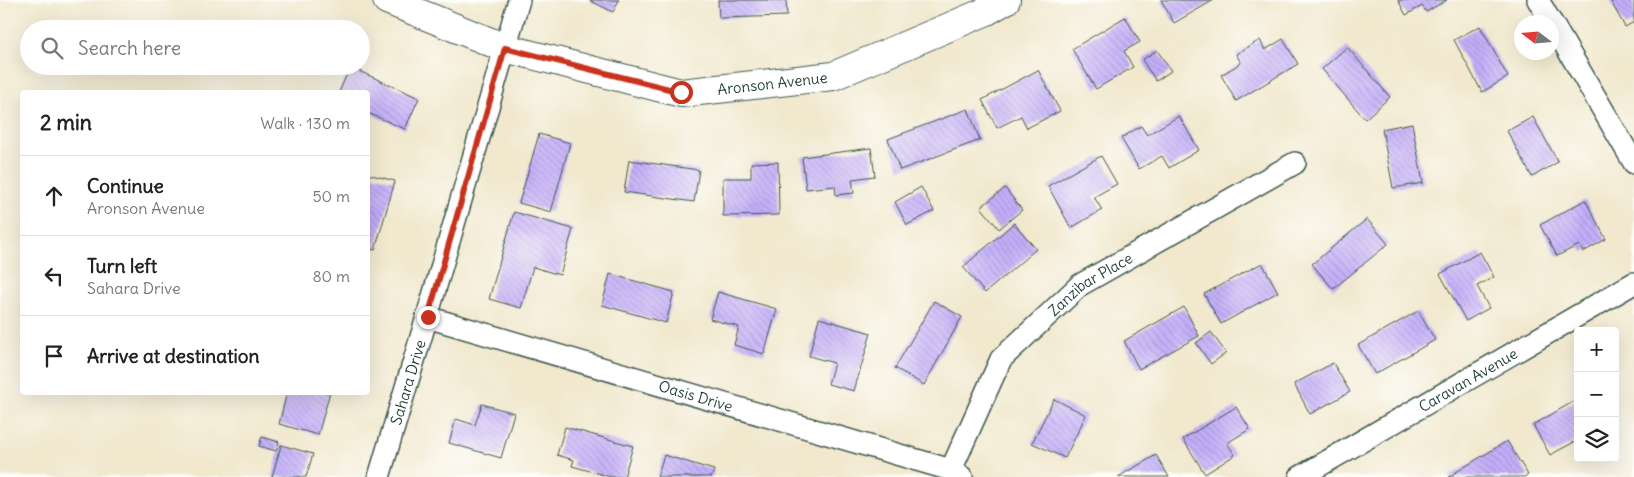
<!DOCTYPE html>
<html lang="en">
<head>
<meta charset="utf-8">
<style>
  body { margin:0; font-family:Delius,sans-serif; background:#f2f2f2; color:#222 }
  .controls { position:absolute; right:15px; bottom:15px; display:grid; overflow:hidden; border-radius:5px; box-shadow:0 5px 20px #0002 }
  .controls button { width:45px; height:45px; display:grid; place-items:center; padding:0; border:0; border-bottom:1px solid #e0e0e0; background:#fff; color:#222; font:25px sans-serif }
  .compass { position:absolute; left:1514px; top:15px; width:45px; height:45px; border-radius:50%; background:#fff; box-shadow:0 5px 20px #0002; rotate:286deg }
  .stop { position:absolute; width:15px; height:15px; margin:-11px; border:4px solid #c8321e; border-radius:50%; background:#fff }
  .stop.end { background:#c8321e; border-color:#fff; box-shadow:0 1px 5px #0008 }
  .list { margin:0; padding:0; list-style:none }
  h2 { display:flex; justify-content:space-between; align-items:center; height:65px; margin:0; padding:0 20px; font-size:21px }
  h2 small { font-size:16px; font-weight:400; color:#767676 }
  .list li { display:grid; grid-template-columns:32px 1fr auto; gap:15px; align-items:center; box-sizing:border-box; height:80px; padding:0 20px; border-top:1px solid #e0e0e0 }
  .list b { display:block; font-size:19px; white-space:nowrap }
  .list p { margin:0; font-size:16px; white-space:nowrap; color:#767676 }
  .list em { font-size:16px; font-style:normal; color:#767676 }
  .icon { flex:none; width:28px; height:28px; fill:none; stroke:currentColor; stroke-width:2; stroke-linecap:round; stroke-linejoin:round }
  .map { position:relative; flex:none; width:1634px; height:477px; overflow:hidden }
  .search { position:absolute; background:#fff; box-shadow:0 5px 20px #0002; left:20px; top:20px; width:350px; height:55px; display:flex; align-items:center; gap:12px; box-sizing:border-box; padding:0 18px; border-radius:28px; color:#767676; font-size:19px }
  .panel { position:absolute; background:#fff; box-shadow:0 5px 20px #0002; left:20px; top:90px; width:350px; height:305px; border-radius:5px }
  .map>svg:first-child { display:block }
  .building { fill:url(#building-back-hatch) }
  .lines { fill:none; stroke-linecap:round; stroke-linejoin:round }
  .minor-casing { stroke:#3e574b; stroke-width:24 }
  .secondary-casing { stroke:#3e574b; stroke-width:30 }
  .minor { stroke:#fff; stroke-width:21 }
  .secondary { stroke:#fff; stroke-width:28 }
  .route { stroke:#c8321e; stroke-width:6 }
  .labels { text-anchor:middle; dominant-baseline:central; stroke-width:5; stroke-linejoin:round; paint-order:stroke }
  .street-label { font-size:15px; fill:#1f3d34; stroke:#fdfcf7 }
</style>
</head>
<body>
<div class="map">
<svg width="1634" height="477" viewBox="0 0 1634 477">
  <defs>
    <pattern id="building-back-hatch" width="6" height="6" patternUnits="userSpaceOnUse" patternTransform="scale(1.25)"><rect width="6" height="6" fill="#c5affb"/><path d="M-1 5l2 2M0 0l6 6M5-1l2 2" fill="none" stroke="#9f90cc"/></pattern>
  </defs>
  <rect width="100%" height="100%" fill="#fdfcf7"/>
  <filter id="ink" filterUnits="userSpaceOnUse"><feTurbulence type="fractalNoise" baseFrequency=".02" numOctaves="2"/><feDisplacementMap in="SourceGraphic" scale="10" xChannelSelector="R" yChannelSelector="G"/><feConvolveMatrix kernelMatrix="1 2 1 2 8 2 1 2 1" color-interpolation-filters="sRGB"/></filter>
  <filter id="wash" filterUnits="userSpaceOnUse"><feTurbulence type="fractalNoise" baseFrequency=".0096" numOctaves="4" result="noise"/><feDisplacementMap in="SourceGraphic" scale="20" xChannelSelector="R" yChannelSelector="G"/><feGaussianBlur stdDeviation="1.12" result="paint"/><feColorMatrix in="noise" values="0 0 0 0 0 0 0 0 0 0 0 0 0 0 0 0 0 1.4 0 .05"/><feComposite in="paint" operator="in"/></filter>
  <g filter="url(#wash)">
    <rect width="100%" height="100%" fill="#f1e8ce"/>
    <g id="blocks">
      <!-- building -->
      <path class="building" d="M589 0H619L613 12Z
        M718 0H786L787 16 719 18Z
        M1161 0H1214L1174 23Z
        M1398 0H1447L1426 12 1422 6 1406 15Z
        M1610 0H1634V22L1625 27Z
        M1125 17 1140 42 1124 51 1133 67 1096 89 1072 49Z
        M1480 26 1508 77 1482 92 1454 40Z
        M1283 39 1298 64 1236 101 1221 75 1241 63 1236 54 1260 40 1265 50Z
        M1347 47 1390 97 1365 119 1322 69Z
        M1157 50 1171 71 1156 81 1142 60Z
        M350 67 419 98 405 129 368 113V92H339Z
        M1038 70 1060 111 1027 128 1021 116 997 128 982 100Z
        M968 109 980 140 900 170 888 139Z
        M1179 116 1199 150 1169 168 1162 156 1139 169 1121 138 1141 126 1147 135Z
        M1533 117 1558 162 1532 177 1507 131Z
        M1412 123 1423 183 1393 188 1382 129Z
        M539 134 570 143 551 212 519 203Z
        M871 148 875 176 852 179 854 193 836 195 835 186 806 189 802 157Z
        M1101 156 1117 184 1094 197 1102 210 1071 228 1048 186Z
        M629 160 699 170 694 202 624 192Z
        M778 162 779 215 723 216V178H751V163Z
        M368 174 395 181 375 250 368 248Z
        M921 187 934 211 907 225 895 202Z
        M1005 188 1022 210 999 229 981 207Z
        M1585 200 1606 239 1583 252 1579 245 1557 256 1540 225Z
        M514 212 573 229 560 275 533 267 521 308 489 299Z
        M1367 219 1388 244 1333 289 1312 264Z
        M1014 223 1036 249 985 293 963 267Z
        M1480 252 1494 277 1477 286 1489 308 1466 321 1440 274Z
        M1262 263 1278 292 1221 324 1204 294Z
        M610 274 674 292 666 323 602 305Z
        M718 292 777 309 764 354 734 345 739 327 710 319Z
        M934 301 962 317 924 385 895 368Z
        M1184 307 1199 336 1139 369 1124 341Z
        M1418 311 1435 340 1375 374 1358 345Z
        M819 318 871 333 854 391 828 384 834 363 809 356Z
        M1211 332 1226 353 1211 364 1196 343Z
        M1333 363 1350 392 1310 414 1294 384Z
        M287 392H330L318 435 279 424Z
        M1054 399 1086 415 1065 458 1032 443Z
        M1578 399V440L1550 455 1533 425Z
        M482 404 514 413 501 458 449 443 456 419 475 425Z
        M1236 407 1250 429 1227 443 1235 455 1205 474 1183 439Z
        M565 427 633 446 624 477H611L572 466 574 460 557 455Z
        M262 437 279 442 276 451 259 446Z
        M1507 441 1528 475 1524 477H1448Z
        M281 445 313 454 306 477H272Z
        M664 455 714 470 712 477H657Z
        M1156 455 1169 477H1118Z"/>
    </g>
  </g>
  <g filter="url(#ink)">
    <use href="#blocks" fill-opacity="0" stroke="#3e574b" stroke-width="1"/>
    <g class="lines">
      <!-- minor casing -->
      <g class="minor-casing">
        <g id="minor">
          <path d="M1538 0 1551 22"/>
          <path d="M1552 23 1634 163"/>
          <path id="s1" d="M427 317 951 470 962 477"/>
          <path id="s2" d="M951 470 1001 359 1080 285 1295 163"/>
          <path id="s3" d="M379 477 427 317 519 0"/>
          <path id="s4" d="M1300 477 1634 283"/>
        </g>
      </g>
      <!-- secondary casing -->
      <g class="secondary-casing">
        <g id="secondary">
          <path id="s5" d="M387 0 505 48 681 93 833 76 987 11 1006 0"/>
        </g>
      </g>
      <!-- minor -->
      <use href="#minor" class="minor"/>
      <!-- secondary -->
      <use href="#secondary" class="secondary"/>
    </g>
  </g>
  <g class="lines" filter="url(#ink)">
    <!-- route -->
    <path class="route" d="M428 317 505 48 681 92"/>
  </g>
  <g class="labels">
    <!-- street labels -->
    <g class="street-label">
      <text stroke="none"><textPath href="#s5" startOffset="401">Aronson Avenue</textPath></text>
      <text stroke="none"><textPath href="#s2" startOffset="239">Zanzibar Place</textPath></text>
      <text stroke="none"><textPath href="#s4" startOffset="194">Caravan Avenue</textPath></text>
      <text stroke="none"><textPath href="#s3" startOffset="99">Sahara Drive</textPath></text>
      <text stroke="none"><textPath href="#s1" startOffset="280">Oasis Drive</textPath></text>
    </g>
  </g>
</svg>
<div class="controls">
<button>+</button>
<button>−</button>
<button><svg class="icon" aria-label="layers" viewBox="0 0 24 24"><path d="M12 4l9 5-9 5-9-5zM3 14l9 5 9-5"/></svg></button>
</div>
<svg class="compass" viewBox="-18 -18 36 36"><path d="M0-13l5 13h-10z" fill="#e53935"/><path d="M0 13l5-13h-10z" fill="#767676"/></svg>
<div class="stop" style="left:681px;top:92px"></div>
<div class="stop end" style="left:428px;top:317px"></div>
<div class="search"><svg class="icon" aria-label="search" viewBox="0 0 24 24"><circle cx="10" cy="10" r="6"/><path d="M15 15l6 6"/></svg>Search here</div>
<section class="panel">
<h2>2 min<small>Walk · 130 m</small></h2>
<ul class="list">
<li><svg class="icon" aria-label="ahead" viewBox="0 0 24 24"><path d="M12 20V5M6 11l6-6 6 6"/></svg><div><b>Continue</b><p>Aronson Avenue</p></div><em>50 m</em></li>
<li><svg class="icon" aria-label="left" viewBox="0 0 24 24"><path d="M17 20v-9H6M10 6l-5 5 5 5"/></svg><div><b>Turn left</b><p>Sahara Drive</p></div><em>80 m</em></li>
<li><svg class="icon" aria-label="arrive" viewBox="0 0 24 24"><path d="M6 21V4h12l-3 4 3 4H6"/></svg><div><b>Arrive at destination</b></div></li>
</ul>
</section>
</div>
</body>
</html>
